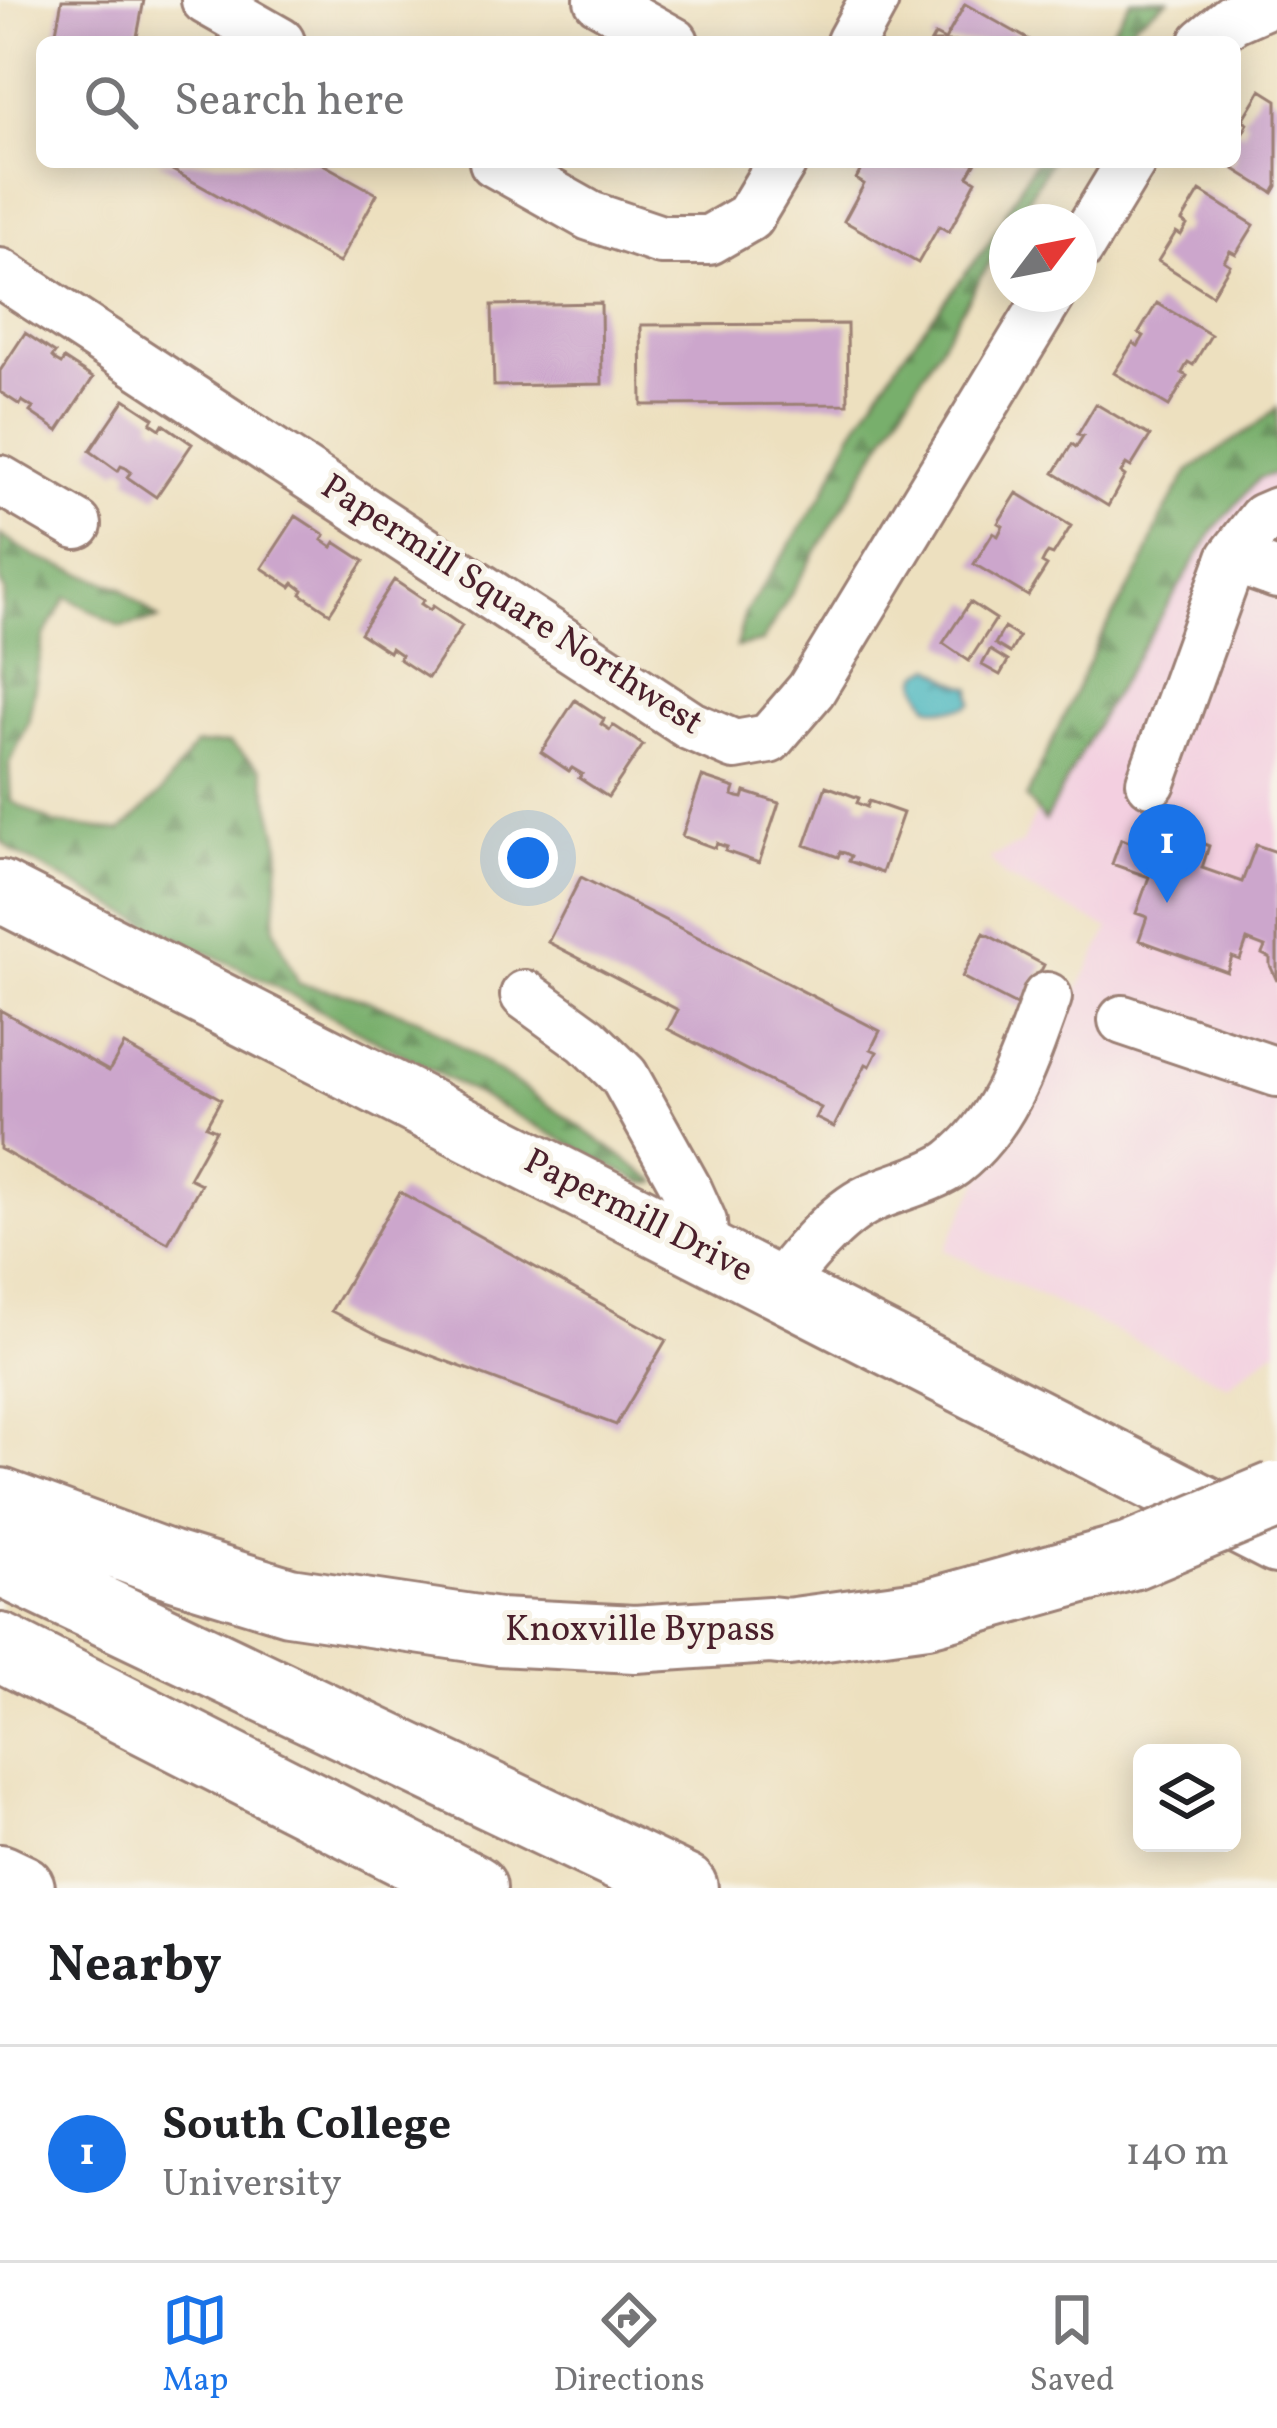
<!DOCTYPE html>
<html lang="en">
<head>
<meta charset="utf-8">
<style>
  body { margin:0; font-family:Vollkorn,serif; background:#f6f6f6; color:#202124 }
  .controls { position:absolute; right:36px; bottom:36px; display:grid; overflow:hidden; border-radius:18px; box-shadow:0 6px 30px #0003 }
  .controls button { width:108px; height:108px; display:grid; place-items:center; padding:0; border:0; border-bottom:3px solid #e0e0e0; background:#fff; color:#202124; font:60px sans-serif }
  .compass { position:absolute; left:989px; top:204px; width:108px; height:108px; border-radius:50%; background:#fff; box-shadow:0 6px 30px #0003; rotate:58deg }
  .you { position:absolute; left:528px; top:858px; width:42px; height:42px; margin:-30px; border:9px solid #fff; border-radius:50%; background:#1a73e8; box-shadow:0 0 0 18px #1a73e833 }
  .badge { display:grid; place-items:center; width:78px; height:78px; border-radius:50%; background:#1a73e8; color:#fff; font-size:39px; font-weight:700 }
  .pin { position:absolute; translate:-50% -99px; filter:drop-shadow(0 3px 6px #0008) }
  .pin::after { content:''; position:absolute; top:63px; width:42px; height:36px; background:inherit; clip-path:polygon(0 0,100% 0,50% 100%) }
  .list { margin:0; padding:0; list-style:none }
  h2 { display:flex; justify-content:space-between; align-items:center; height:156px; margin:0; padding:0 48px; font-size:51px }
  h2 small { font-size:39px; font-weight:400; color:#757577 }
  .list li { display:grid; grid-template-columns:78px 1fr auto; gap:36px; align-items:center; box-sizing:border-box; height:216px; padding:0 48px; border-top:3px solid #e0e0e0 }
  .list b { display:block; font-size:45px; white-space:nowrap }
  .list p { margin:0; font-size:39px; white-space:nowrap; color:#757577 }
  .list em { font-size:39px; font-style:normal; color:#757577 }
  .icon { flex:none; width:66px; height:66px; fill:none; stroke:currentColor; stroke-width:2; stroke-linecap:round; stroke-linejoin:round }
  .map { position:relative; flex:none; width:1277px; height:1888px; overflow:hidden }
  .search { position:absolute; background:#fff; box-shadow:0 6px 30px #0003; left:36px; right:36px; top:36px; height:132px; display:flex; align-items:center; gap:30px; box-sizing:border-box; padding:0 42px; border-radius:18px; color:#757577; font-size:45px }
  .sheet { height:372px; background:#fff }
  nav { display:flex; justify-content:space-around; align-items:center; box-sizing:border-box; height:168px; border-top:3px solid #e0e0e0; background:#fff; font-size:33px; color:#757577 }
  nav a { display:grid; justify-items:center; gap:6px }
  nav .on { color:#1a73e8 }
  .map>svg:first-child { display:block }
  .built { fill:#f3cfe0 }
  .forest { fill:url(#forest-firs); stroke:#61674c; stroke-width:3 }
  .water { fill:url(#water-ripples); stroke:#486a74; stroke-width:3 }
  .building { fill:#cca6cc }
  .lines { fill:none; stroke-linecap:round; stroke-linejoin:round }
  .minor-casing { stroke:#9c8075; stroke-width:54 }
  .major-casing { stroke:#9c8075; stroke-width:66 }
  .highway-casing { stroke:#9c8075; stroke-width:72 }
  .minor { stroke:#fff; stroke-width:48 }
  .major { stroke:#fff; stroke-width:60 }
  .highway { stroke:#fff; stroke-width:66 }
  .highway-bridge-casing { stroke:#9c8075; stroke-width:72; stroke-linecap:butt }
  .highway-bridge { stroke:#fff; stroke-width:66 }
  .labels { text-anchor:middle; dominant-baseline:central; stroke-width:10; stroke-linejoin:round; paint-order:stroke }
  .street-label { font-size:36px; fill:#4a1f2b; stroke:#f7f3e8 }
</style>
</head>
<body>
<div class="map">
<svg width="1277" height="1888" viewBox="0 0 1277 1888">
  <defs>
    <pattern id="forest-firs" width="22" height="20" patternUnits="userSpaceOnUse" patternTransform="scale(3)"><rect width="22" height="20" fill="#78af6c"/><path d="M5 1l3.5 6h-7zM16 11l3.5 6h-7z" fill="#648e59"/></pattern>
    <pattern id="water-ripples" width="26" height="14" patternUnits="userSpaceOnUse" patternTransform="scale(3)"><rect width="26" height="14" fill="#45b5be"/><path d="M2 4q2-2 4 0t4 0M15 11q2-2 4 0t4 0" fill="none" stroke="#3c939b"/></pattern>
  </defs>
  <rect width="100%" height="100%" fill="#f7f3e8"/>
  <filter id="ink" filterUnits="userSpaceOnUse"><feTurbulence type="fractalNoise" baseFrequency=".00833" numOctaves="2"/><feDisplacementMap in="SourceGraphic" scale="24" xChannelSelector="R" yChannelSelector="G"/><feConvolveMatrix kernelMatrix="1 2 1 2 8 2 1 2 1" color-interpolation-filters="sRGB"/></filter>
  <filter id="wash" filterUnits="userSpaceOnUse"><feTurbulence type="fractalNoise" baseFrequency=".004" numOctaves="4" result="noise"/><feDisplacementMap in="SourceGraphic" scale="48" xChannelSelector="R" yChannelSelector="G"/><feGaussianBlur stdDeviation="2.7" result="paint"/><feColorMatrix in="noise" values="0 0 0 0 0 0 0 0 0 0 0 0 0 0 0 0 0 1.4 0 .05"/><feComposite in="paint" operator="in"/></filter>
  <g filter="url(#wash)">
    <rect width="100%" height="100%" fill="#ede0bf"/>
    <!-- built -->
    <path class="built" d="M1277 437V1348L1228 1385 944 1250 1109 929 1005 877 989 858 1021 844 1123 639Z"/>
    <!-- forest -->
    <path class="forest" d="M1131 0H1168L1134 23 1123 42H1104Z
      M1034 162H1050L1014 222H1007V234L762 642 736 647 745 613 824 493 852 433 902 356 989 243Z
      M1277 407V473L1259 478 1213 531 1103 712 1045 821 1026 798 1099 640 1142 567 1161 518 1189 471 1259 423Z
      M0 535 38 558 120 587 159 619 121 627 67 597 44 636 28 723 9 765 11 801 56 824 121 831 160 794 195 745 229 743 262 769 280 846 274 928 299 984 351 995 419 1019 572 1121 657 1182 643 1183 254 975 147 924 14 852 0 840V625L5 592 0 582Z"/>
    <!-- water -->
    <path class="water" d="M933 667 951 680 971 688 972 703C963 711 940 710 929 706 919 690 908 674 933 667Z"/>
    <g id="blocks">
      <!-- building -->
      <path class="building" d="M62 0H144L136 42H54Z
        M965 4 1033 42H931L935 35 945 40Z
        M1261 90 1277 100V186L1273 193 1223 162H1235V134L1238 130 1243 133 1248 123 1243 120Z
        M158 162H319L377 194 339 263Z
        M865 162H976L968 176 976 181 949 232 939 226 918 263 844 221 864 184 856 179Z
        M1200 191 1254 225 1236 254 1230 251 1224 261 1230 265 1212 295 1158 261 1176 232 1181 235 1187 225 1182 221Z
        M601 303 602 384 494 386 492 305Z
        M1157 303 1211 335 1193 365 1188 362 1182 373 1187 376 1169 406 1114 373 1133 343 1138 346 1144 336 1139 333Z
        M847 324 848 404 642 405 641 325Z
        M25 333 55 353 52 357 56 361 61 364 64 359 93 378 58 431 30 412 33 408 22 401 20 405 0 392V371Z
        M125 399 154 418 151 423 160 429 163 424 192 444 156 497 127 477 131 472 126 468 121 466 118 471 90 451Z
        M1096 404 1150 436 1131 467 1126 464 1124 468 1121 473 1125 476 1108 506 1054 473 1072 444 1076 447 1083 436 1078 434Z
        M1017 493 1071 526 1053 555 1048 553 1045 557 1042 563 1047 566 1028 596 974 564 993 533 998 536 1003 526 998 523Z
        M296 516 325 535 322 540 332 547 335 542 364 561 330 613 301 594 303 590 294 583 291 587 262 568Z
        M394 580 424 600 421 604 430 610 433 606 462 626 428 678 399 659 401 655 391 648 389 652 360 633Z
        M970 602 996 619 969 661 943 643Z
        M1004 628 1019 637 1010 653 995 644Z
        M990 650 1008 661 1000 675 982 665Z
        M575 700 604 719 601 724 610 730 613 725 643 745 608 797 579 778 582 774 572 768 569 771 541 752Z
        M702 777 735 788 733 795 738 797 743 798 745 792 779 803 759 863 725 851 727 847 721 845 717 843 715 848 682 836Z
        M826 786 859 798 857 803 867 807 869 801 903 813 882 873 849 861 851 856 845 853 840 852 838 857 805 845Z
        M1121 839 1183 861 1191 839 1209 846 1202 868 1242 882 1256 845 1277 852V981L1270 965V958L1262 954 1265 947 1247 940 1240 960 1232 957 1227 972 1139 940 1147 917 1136 913 1149 877 1112 864Z
        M581 877 880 1031 871 1049 877 1052 870 1066 866 1064 834 1127 816 1118 821 1108 668 1029 678 1010 548 942Z
        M984 933 1044 965 1022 1008 962 977Z
        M0 1010 109 1071 124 1045 221 1099 206 1126 216 1130 189 1178 201 1184 168 1243 0 1149Z
        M400 1192 666 1340 616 1425 384 1338 331 1311Z"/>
    </g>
  </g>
  <g filter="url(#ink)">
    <use href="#blocks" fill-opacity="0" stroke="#9c8075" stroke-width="3"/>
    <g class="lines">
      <!-- minor casing -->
      <g class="minor-casing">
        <path id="minor" d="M206 0 280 42
          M599 0 674 42
          M851 42 874 0
          M1204 42 1232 19 1275 0
          M494 162 590 216 661 240H709L749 217 782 162
          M1079 248 1131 162
          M0 273 691 726 735 745 769 739 811 690 1051 294
          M0 480 77 525
          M1232 558 1277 574
          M1151 782 1232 558 1263 518 1277 512
          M525 995 587 1040 624 1076 688 1191 702 1222 704 1251
          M1123 1020 1277 1072
          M777 1288C800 1259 835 1215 869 1199 894 1187 932 1179 953 1163 1006 1122 1025 1057 1047 997"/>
      </g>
      <!-- major casing -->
      <g class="major-casing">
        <path id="major" d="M0 891 1277 1543"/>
      </g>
      <!-- highway casing -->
      <g class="highway-casing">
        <path id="highway" d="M0 1502 168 1564 289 1601 498 1632 635 1639 770 1630 788 1632 927 1613 978 1599
          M0 1562 684 1888
          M0 1647 473 1888
          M0 1878 21 1888"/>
      </g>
      <!-- minor -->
      <use href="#minor" class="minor"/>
      <!-- major -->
      <use href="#major" class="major"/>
      <!-- highway -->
      <use href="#highway" class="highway"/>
      <!-- highway-bridge casing -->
      <g class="highway-bridge-casing">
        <path id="highway-bridge" d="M978 1599 1131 1556 1277 1495"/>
      </g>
      <!-- highway-bridge -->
      <use href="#highway-bridge" class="highway-bridge"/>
    </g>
  </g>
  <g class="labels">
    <!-- street labels -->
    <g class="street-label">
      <text transform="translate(511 606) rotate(33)">Papermill Square Northwest</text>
      <text transform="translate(638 1217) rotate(27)">Papermill Drive</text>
      <text x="640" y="1631">Knoxville Bypass</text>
    </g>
  </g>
</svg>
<div class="controls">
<button><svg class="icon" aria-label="layers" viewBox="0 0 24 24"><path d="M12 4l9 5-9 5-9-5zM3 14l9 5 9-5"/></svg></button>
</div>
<svg class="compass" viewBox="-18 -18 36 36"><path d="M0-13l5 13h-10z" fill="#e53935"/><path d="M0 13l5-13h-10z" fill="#757577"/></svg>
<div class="you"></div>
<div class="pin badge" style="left:1167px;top:903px">1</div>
<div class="search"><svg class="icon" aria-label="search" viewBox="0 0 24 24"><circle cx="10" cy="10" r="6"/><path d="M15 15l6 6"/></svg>Search here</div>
</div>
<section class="sheet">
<h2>Nearby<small></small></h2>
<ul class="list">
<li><span class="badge">1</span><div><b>South College</b><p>University</p></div><em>140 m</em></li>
</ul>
</section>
<nav>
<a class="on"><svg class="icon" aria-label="map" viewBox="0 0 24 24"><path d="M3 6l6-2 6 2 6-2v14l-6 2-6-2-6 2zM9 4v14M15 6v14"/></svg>Map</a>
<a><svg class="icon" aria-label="directions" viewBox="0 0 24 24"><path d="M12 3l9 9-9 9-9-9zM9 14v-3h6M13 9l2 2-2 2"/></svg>Directions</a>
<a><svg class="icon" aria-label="saved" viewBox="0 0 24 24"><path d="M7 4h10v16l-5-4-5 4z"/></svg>Saved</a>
</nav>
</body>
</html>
